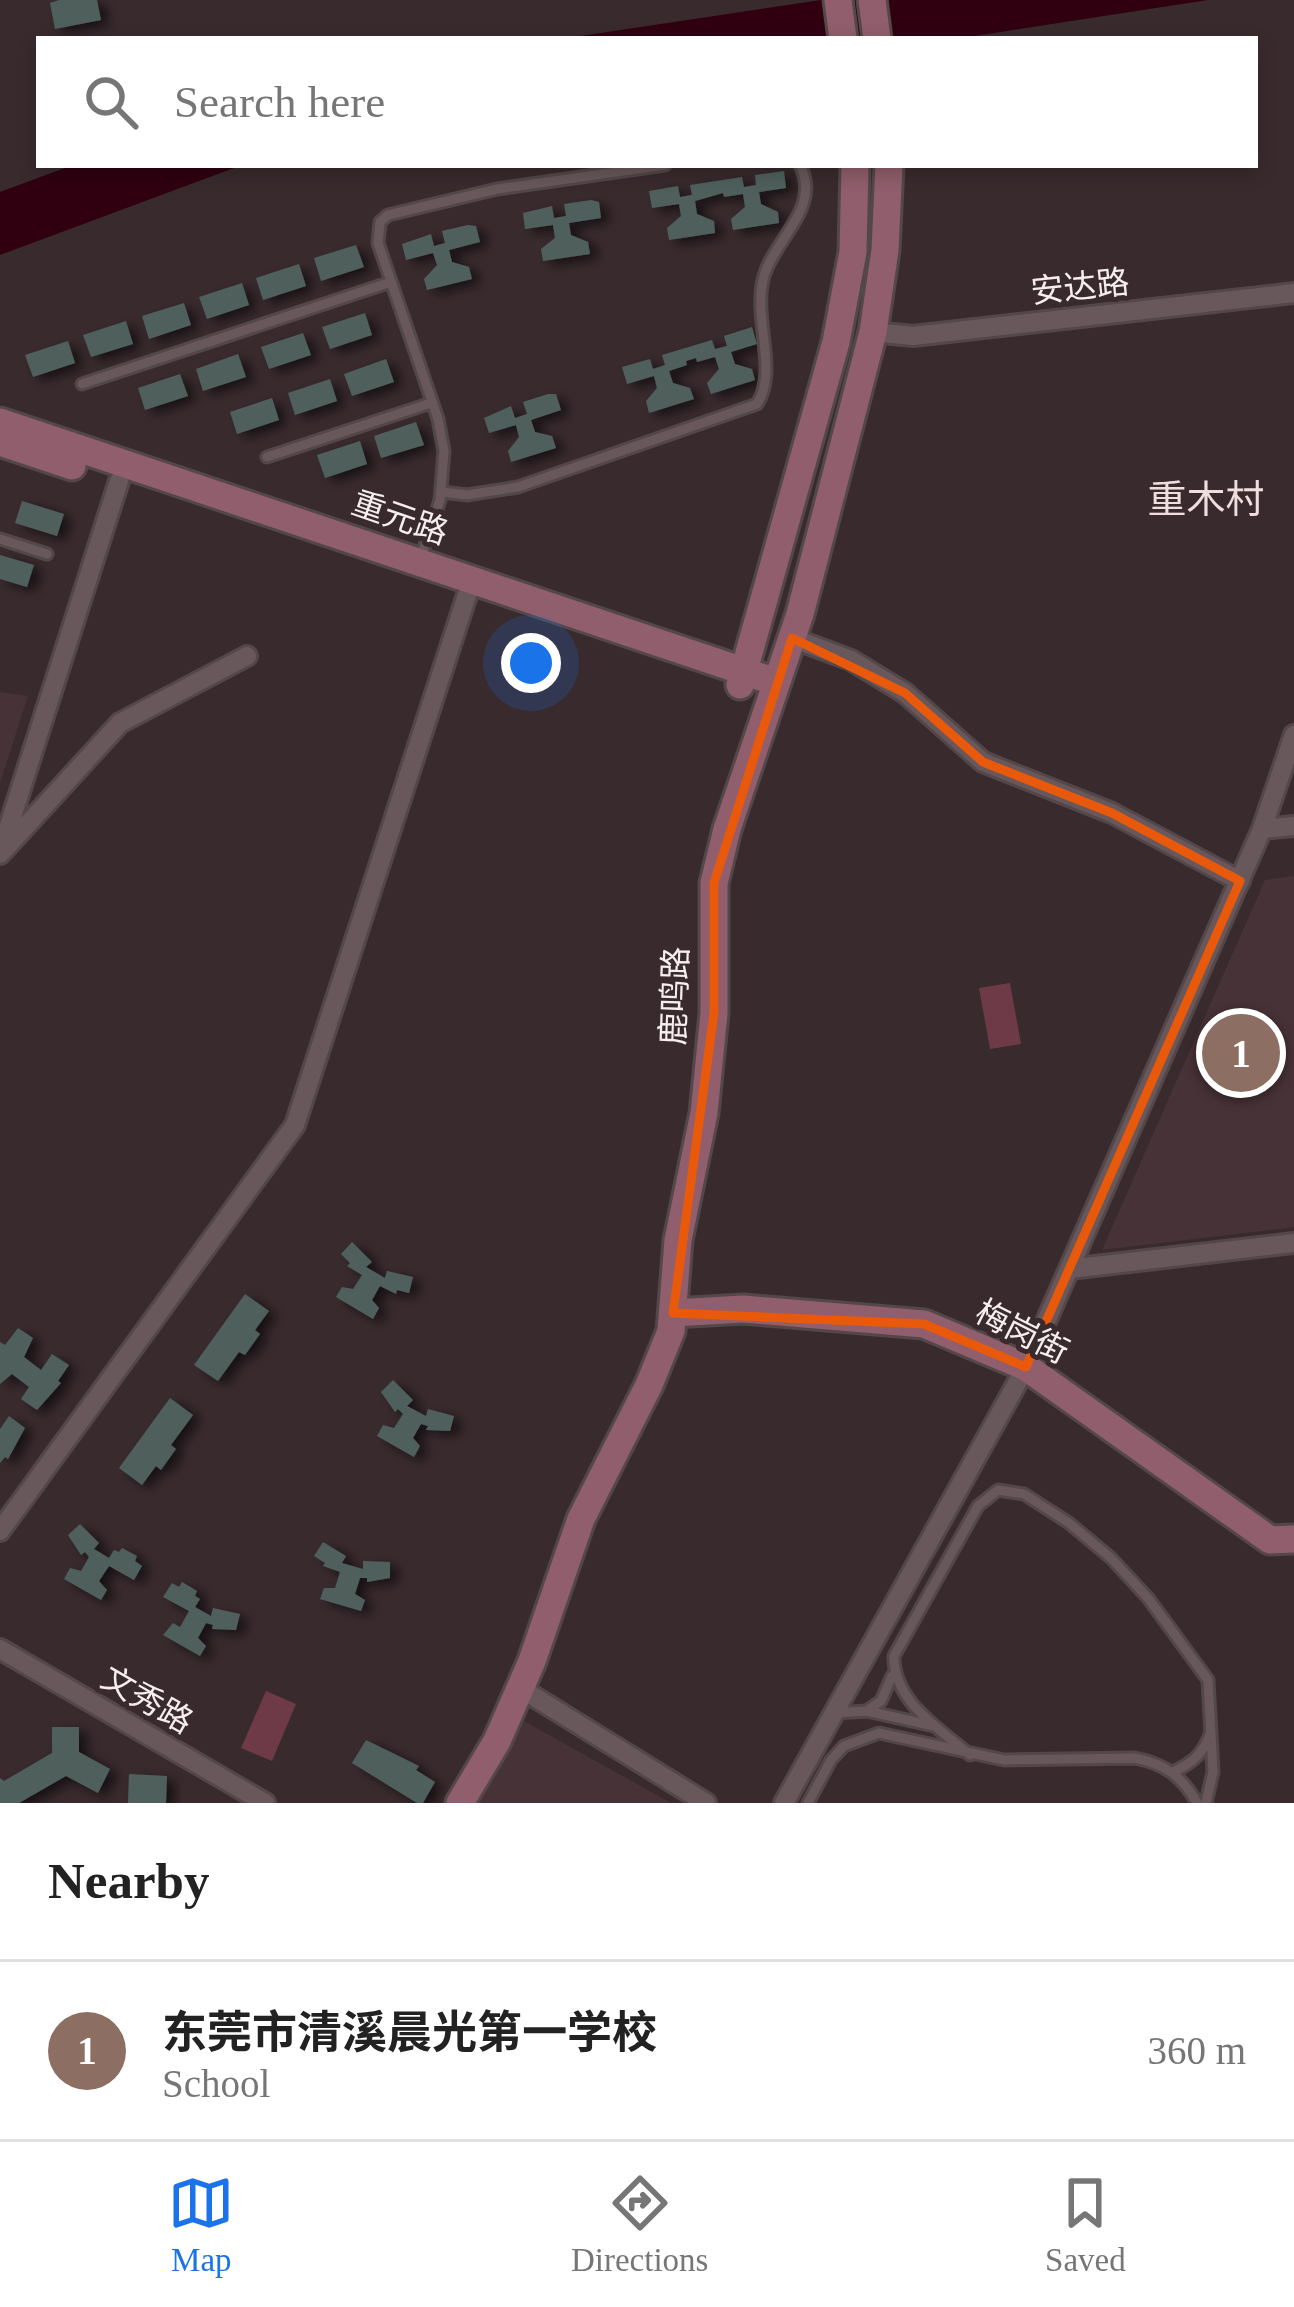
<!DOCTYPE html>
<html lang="en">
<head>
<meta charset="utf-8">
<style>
  body { margin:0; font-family:"Times New Roman","Noto Sans SC",serif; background:#f6f6f6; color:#222 }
  .you { position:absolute; left:531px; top:663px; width:42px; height:42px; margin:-30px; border:9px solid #fff; border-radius:50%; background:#1a73e8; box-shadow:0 0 0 18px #1a73e833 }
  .badge { display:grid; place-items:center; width:78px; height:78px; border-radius:50%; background:#1a73e8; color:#fff; font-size:39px; font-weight:700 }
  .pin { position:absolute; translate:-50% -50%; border:6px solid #fff; box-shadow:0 3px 12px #0006 }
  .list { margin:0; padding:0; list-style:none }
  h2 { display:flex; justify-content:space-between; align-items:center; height:156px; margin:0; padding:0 48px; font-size:51px }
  h2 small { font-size:39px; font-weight:400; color:#767676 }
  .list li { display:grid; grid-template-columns:78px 1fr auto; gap:36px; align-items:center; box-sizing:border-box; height:180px; padding:0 48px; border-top:3px solid #e0e0e0 }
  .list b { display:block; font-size:45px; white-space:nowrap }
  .list p { margin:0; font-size:39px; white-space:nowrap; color:#767676 }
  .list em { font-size:39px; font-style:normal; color:#767676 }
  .icon { flex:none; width:66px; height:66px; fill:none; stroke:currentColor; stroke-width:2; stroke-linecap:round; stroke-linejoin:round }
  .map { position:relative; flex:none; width:1294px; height:1803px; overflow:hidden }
  .search { position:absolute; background:#fff; box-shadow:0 6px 18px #0003; left:36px; right:36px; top:36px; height:132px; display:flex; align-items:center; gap:30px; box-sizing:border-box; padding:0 42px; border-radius:0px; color:#767676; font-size:45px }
  .sheet { height:336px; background:#fff }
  nav { display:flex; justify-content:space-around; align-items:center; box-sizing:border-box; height:168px; border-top:3px solid #e0e0e0; background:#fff; font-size:33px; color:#767676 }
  nav a { display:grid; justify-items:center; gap:6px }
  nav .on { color:#1a73e8 }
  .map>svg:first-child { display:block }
  .built { fill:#473237 }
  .green { fill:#6f3a48 }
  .water { fill:#300011 }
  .building { fill:#4f605b; filter:url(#shadow) }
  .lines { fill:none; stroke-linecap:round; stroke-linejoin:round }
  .lane-casing { stroke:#53474a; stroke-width:15 }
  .street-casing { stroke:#53474a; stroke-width:24 }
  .secondary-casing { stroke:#53474a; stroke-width:33 }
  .lane { stroke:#68585b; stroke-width:9 }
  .street { stroke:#68585b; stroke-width:18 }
  .secondary { stroke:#905e6c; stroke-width:27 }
  .marked { fill:none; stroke:#e8590c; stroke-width:9; stroke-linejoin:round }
  .labels { text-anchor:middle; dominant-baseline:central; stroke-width:10; stroke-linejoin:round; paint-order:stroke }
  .street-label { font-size:33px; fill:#f6edef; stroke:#392a2e }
  .quarter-label { font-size:39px; fill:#f0dde0; stroke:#392a2e }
</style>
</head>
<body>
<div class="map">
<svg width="1294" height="1803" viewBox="0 0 1294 1803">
  <defs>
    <filter id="shadow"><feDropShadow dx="8" dy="4.5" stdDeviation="6" flood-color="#0009"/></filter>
  </defs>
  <rect width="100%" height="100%" fill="#392a2e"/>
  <!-- built -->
  <path class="built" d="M0 692 28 696 0 783Z
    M1294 876V1227L1102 1250 1265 880Z
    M522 1720 671 1803H477Z"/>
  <!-- green -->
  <path class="green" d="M1010 983 1021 1044 990 1049 979 988Z
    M266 1691 296 1704 272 1761 241 1748Z"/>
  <!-- water -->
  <path class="water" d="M821 0H1208L955 39H561Z
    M73 165H242L0 255V192Z"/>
  <!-- building -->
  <path class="building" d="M59 0H97L101 20 55 29 50 3Z
    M784 171 786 188 759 192 761 204 778 212 779 223 733 230 731 219 745 207 743 194 724 197 723 193 695 201 697 214 714 221 715 233 669 240 667 228 681 216 679 204 652 208 649 191 678 186 680 197 692 195 690 185 742 177 744 187 756 185 755 175Z
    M591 200 599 202 601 218 569 223 571 235 588 242 590 254 543 261 541 249 555 238 553 225 525 229 523 213 552 206 554 218 566 216 564 204Z
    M468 225 476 226 480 242 449 250 452 262 469 267 472 279 427 290 424 279 437 265 433 253 406 260 402 244 431 234 434 246 445 243 442 231Z
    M356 245 364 267 321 281 314 258Z
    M299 264 306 286 263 300 256 278Z
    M242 283 249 305 207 319 199 297Z
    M184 303 191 325 149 339 142 316Z
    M365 313 372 335 330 349 322 327Z
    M126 321 133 344 91 357 83 335Z
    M752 327 757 344 731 352 735 364 752 369 755 380 711 394 707 383 719 369 715 357 697 362 696 358 686 361 687 365 669 371 673 383 690 388 694 399 649 413 646 401 657 388 654 376 627 384 622 367 650 359 653 369 665 365 662 355 712 340 715 349 727 346 724 336Z
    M303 333 311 355 269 369 261 347Z
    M68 341 75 363 33 377 25 355Z
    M238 354 246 377 203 391 196 369Z
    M386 359 394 382 352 396 344 374Z
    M180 374 188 396 145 410 138 388Z
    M330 379 337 401 295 415 288 393Z
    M548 394H556L561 410 531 420 535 432 552 436 556 448 511 462 508 451 519 437 516 425 489 433 484 418 511 406 515 418 527 414 523 402Z
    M272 398 279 420 237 434 230 412Z
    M416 422 424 445 381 458 374 436Z
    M360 441 367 464 325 478 317 455Z
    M22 501 64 514 57 536 15 523Z
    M0 555 34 565 27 587 0 579Z
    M352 1242 372 1262 366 1267 385 1278 387 1271 413 1277 409 1293 397 1290 396 1294 380 1286 372 1300 379 1308 373 1319 336 1297 342 1287 353 1289 362 1275 347 1266 350 1263 341 1254Z
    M245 1294 269 1311 255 1330 260 1334 245 1355 239 1352 218 1381 194 1365Z
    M18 1328 33 1338 24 1357 41 1370 52 1354 69 1365 58 1381 61 1383 37 1410 21 1399 29 1387 12 1374 0 1384V1342L5 1345Z
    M393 1380 413 1400 407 1406 426 1416 428 1409 454 1416 450 1431 426 1430 428 1426 421 1424 413 1438 420 1446 414 1457 377 1436 383 1425 394 1428 403 1414 398 1409 395 1412 381 1392Z
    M170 1398 193 1415 171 1445 176 1449 161 1470 156 1466 142 1485 119 1468Z
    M9 1416 25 1428 8 1459 5 1457 0 1463V1429Z
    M80 1524 99 1543 94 1549 109 1558 114 1550 119 1552 122 1548 137 1556 135 1561 142 1566 134 1580 109 1566 99 1581 107 1590 101 1600 64 1579 70 1568 81 1571 89 1557 85 1552 81 1555 68 1535Z
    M323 1542 346 1556 342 1563 363 1569V1561L390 1562V1578L367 1582V1578H360L355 1594 365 1600 361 1611 320 1599 324 1588H335L340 1572 323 1566 325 1563 314 1556Z
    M182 1582 197 1591 195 1596 200 1599 195 1607 211 1616 213 1608 240 1614 236 1630 212 1629 213 1625 206 1623 198 1638 206 1646 200 1656 163 1635 173 1623 180 1627 189 1611 163 1597 172 1583 179 1587Z
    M52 1727H79V1752L110 1769 98 1793 66 1776 19 1803H0V1778L4 1781 52 1753Z
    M366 1740 419 1766 416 1770 435 1782 423 1803H417L352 1763Z
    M129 1774 167 1776 166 1803H128Z"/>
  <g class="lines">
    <!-- lane casing -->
    <g class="lane-casing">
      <path id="lane" d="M82 384 391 282
        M267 457 431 403
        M442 492 467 495 518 487 757 404C779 371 752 317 764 276 775 238 822 208 800 165
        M0 539 47 554
        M421 557 440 500 444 451 438 419 378 243 380 222 388 215 497 189 665 165
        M868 1710 881 1701 892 1676
        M833 1713 867 1711 934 1726
        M970 1755C939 1728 893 1701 894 1656L978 1506 998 1490 1024 1494 1069 1523 1111 1558 1148 1598 1208 1680 1213 1772 1206 1803
        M1173 1772C1192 1763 1202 1755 1210 1735
        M808 1803 831 1760 844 1746 879 1733 1004 1760 1135 1758C1165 1764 1182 1776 1197 1803"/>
    </g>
    <!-- street casing -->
    <g class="street-casing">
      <path id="street" d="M873 332 913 336 1294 293
        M792 638 851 660 905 693 983 762 1112 813 1240 881
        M1262 829 1294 826
        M3 851 120 723 247 656
        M0 854 119 481
        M1069 1269 1294 1243
        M0 1531 295 1125 467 595
        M0 1649 265 1803
        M520 1688 706 1803
        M784 1803 1026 1367 1262 829 1294 735"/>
    </g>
    <!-- secondary casing -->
    <g class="secondary-casing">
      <path id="secondary" d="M838 0 843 39
        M872 0 877 39
        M0 422 776 682
        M0 442 72 466
        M740 685 836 342 853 252 855 165
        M673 1313 743 1309 924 1324 1026 1367 1270 1540 1294 1539
        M460 1803 497 1741 532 1661 581 1519 649 1385 671 1331 678 1240 704 1113 714 1013V883L727 829 800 614 873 332 885 250 889 165"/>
    </g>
    <!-- lane -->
    <use href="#lane" class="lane"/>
    <!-- street -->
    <use href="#street" class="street"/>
    <!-- secondary -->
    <use href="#secondary" class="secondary"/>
  </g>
  <!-- marked area -->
  <path class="marked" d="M792 638 905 693 983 762 1112 813 1240 881 1026 1367 924 1324 673 1313 714 1013V883Z"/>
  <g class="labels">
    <!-- street labels -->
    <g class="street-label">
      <text transform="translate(1080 287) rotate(-6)">安达路</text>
      <text transform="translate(400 518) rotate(19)">重元路</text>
      <text transform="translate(675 996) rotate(-88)">鹿鸣路</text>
      <text transform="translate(1022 1332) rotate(27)">梅岗街</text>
      <text transform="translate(147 1700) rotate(30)">文秀路</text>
    </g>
    <!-- quarter labels -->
    <g class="quarter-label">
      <text x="1206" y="499">重木村</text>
    </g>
  </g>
</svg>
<div class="you"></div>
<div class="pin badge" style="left:1241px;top:1053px;background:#8d6e63">1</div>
<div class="search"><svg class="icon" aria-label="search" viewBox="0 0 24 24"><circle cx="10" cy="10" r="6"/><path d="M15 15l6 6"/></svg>Search here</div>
</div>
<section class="sheet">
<h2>Nearby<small></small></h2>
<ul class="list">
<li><span class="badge" style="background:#8d6e63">1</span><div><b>东莞市清溪晨光第一学校</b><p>School</p></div><em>360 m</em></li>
</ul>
</section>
<nav>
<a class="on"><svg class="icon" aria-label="map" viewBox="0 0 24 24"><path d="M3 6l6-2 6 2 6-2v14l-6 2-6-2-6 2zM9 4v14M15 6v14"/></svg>Map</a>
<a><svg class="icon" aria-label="directions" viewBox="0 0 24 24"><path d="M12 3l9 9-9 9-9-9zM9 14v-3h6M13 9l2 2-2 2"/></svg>Directions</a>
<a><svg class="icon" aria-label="saved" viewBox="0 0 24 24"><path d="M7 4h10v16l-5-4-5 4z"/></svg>Saved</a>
</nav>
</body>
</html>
